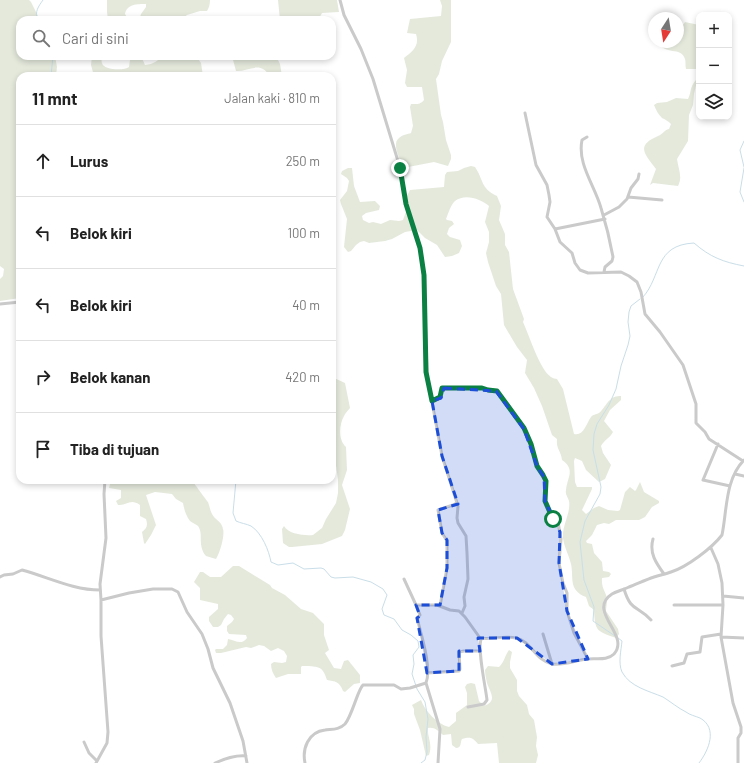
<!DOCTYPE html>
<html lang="id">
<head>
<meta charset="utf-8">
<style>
  body { margin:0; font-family:Barlow,sans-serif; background:#f2f2f2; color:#222 }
  .controls { position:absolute; right:12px; top:12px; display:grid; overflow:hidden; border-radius:8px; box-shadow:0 2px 6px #0003 }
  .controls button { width:36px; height:36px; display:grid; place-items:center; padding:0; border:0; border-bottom:1px solid #e0e0e0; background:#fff; color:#222; font:20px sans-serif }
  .compass { position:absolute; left:648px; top:12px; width:36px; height:36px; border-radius:50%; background:#fff; box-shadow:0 2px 6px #0003; rotate:192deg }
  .stop { position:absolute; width:12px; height:12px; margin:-9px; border:3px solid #0b8043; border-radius:50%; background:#fff }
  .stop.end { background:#0b8043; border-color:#fff; box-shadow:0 1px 4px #0008 }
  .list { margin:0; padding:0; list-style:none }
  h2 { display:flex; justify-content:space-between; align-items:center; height:52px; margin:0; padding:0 16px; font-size:17px }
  h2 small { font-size:13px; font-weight:400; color:#767676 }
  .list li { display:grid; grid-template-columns:26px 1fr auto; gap:12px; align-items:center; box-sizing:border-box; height:72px; padding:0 16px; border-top:1px solid #e0e0e0 }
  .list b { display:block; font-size:15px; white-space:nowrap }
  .list em { font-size:13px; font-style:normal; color:#767676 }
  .icon { flex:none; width:22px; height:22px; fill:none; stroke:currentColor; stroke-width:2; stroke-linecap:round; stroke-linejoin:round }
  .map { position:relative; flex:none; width:744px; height:763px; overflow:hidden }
  .search { position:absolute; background:#fff; box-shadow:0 2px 6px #0003; left:16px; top:16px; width:320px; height:44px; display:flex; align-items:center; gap:10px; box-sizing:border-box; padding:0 14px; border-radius:12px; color:#767676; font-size:15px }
  .panel { position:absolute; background:#fff; box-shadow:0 2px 6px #0003; left:16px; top:72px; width:320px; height:412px; border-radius:12px }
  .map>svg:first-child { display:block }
  .green { fill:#e4e9dc }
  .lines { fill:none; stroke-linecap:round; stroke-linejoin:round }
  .stream { stroke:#c9dee8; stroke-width:1 }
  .minor { stroke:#cacaca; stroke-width:3 }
  .route { stroke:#0b8043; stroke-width:5 }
  .marked { fill:#1d4ed8; fill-opacity:0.2; stroke:#1d4ed8; stroke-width:3; stroke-dasharray:8 5; stroke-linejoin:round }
</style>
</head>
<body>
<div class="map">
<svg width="744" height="763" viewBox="0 0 744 763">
  <rect width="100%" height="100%" fill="#fff"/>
  <!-- green -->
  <path class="green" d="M0 0H29L31 2 40 20H20V56H55L57 67 56 76H20V298L0 301V279L3 276 4 269 0 266Z
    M107 0H210C210 4 209 8 207 11H200L187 15 181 20H139L141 14 146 7V4C137 4 127 4 125 14L129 20H108L107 12Z
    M278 0H337L339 12 322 13 318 20H280Z
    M440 0H451V42L442 61 439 74 436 79 441 115 443 122 446 140 451 155V159L448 166 434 162 403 168C401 161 391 144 399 138 402 135 408 134 411 133L413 126 410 107 411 104C416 104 420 105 424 100L422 87H407L405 83 407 70 404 58C412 52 420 46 416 34L407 33 410 19 441 16 442 6Z
    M685 22 699 25V63L697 69H686C685 66 686 62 685 59 681 46 664 56 659 42H678V33Z
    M92 56H102C102 57 101 62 102 63 103 70 124 71 129 67L130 60 126 56H141L145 65C154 64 157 61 163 56H196L201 63 203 76H94L91 65Z
    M232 56H276L280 64 282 76H269C261 60 247 72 236 71Z
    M696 80 697 81 694 94 693 105 689 115 688 141 677 159C678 168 683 177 678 186L653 183 650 185 656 169C645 154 635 146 658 136 663 134 664 130 669 129L671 124C668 121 666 120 662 118 658 114 656 110 654 105L657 103 667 102 676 98 688 99C692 91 689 88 696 80Z
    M471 166 475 167C484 180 480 188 497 196L501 206 499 220 505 234V245L509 252 513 289 524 319 523 322C529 335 540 370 551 377 552 378 556 379 557 379L563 389 574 434C584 436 586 424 591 417 593 414 596 415 599 413 606 407 609 395 621 396V400L610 410 604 421 613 432C610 438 604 440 601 446L603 453 611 465 605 479 599 482 586 470 582 461 575 458 574 461 575 482 577 487H592V489L582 510 586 514 594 508 599 506 608 510 618 511 620 510 625 492 630 487 635 491 636 490 640 482 644 492 659 501V503L652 507 645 517 639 520H616L609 524 604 523 597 525 592 535 586 541 587 543 592 544 594 553 602 562 603 571 609 572 611 574 609 577 602 578C601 590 607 592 607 601 607 604 606 607 606 611L618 629 619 634 616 638C597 631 595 632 594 610L589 606 586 597C568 590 574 578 571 564 569 555 564 547 563 538 562 525 571 513 569 501 568 497 565 495 566 490 567 477 576 470 562 460 561 450 556 450 557 439L552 435 542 406 534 388 525 373 527 360 517 347 504 325 501 294 496 286 488 262 486 253 489 242V232L485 222 489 206C481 199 465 193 455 201 451 204 448 214 446 219L447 220 452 221 454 224 449 228 447 234 450 237 460 240 462 246 459 253 452 256 445 257 437 245 425 238 417 230 405 232 392 239 385 241 369 243 364 241 360 242 356 245 351 251 348 252 344 247 347 219 341 204 340 200 347 191 349 181 347 178 341 174 342 171 348 168H352L354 186 360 202 375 201 380 206 379 210 366 213 362 216 363 220 369 223 373 222 381 224 390 220 399 221 403 220 408 206 407 196 410 190 444 187 445 175 447 172 458 171 464 168Z
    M332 377 345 383 350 408C348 411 345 413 344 416 339 425 338 440 346 447L347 470 342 485 350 509 345 530 342 536 322 544 292 547H289L283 543 282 529 284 526C288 534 305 536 313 535L322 528 326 519 336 503 338 493V480L332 435Z
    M111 480H191C193 481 206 500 208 502 210 507 210 512 214 517 218 521 222 523 223 529 225 535 220 553 216 559L206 556C197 545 204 534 198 526 196 524 192 523 190 521 186 516 184 509 183 503L176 499 172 494 155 492 146 495 156 525 151 535 145 544 144 543 142 532C147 528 148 525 146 519L140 516V505C130 498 127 506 118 505L116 501 121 498V490L109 488Z
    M233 566H239L270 585 272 588 285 595 301 609 313 613 324 624V635L329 650 325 653 334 668 341 669 344 661 348 660 360 675V683L354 684 345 692 343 691C340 682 335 681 327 680 322 664 317 667 302 666L301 667V674H288L276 678C273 674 271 669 271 664L274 662 282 663 286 662 287 656 284 651 278 648 271 651 264 646 259 645 251 648 246 647 221 653H216L215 650 216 649H223L227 645 228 639C235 640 241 646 247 638L246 635 229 634 227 631V626L232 622 234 619 231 615 228 614 224 619 221 625 218 627H213L209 621V617L218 609V604L200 600V588L194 582 200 572H203L210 577H221Z
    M509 650 512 652 510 662V668L517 680V691L519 696 527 705 529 714 534 720 537 737 536 746 538 755 536 763H499L497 743 478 744C472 737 470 737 462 739 460 742 462 748 456 748L452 745 451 734 443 735C438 731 435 727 428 728 427 738 433 743 429 755L426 756 420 730 414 714V709L412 705 421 700C425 711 437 724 449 727L456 721V713L467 705V693L465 687 467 684 471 683 475 684 479 701 484 706C498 701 490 692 487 683 486 678 485 674 485 670L488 666 499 667C504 663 505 655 509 650Z"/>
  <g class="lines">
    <!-- stream -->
    <path class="stream" d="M37 20C35 11 38 7 43 0
      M51 76 53 56
      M744 141 740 150 744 167
      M744 168 740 192 744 202
      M643 297C662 276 654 245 694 243 710 257 723 262 744 266
      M236 480 233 513 236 521C240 523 247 524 251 526 262 533 269 551 271 562L278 565 293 563 304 569 321 568 324 569 331 577 335 578 353 577 371 582 383 589 387 595 382 609 384 615 394 619 402 630 411 635 418 641 419 647 413 655 414 664 412 674 417 689 425 702 428 719 426 737 427 752 425 760 421 763
      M615 636 593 621 594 607 584 580 580 542 585 521 600 494 601 487 593 450 594 434 597 424 609 405 616 389 621 366 628 345 630 336 628 322 629 312 631 306 640 299
      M618 638 622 641C621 651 618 663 622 672 630 687 649 691 663 697 671 702 678 708 686 712 690 715 695 716 700 718 718 728 709 750 699 763"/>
    <!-- minor -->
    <path class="minor" d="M340 0 344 15 361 49 373 79 401 171 407 208 420 248 424 275 427 375 442 456 457 503 456 504 438 510 442 533 447 541V568L440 606
      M525 113 536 165 547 185 549 195 550 202 547 217 555 229 560 242 572 253 575 263 580 270 588 273 621 272 629 276 637 282 641 292 645 314 660 332 683 365 696 404V423L705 432 709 439 743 461
      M587 137 582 140C577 164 595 186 601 208 606 224 610 240 613 257L612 261 605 267 604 272
      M628 197 662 200
      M604 215 619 207 627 199 631 188 638 179 639 174
      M555 229 605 219
      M0 304 20 302
      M432 401 439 398 442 389 444 388H482L488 391H496L509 406 524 429 533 450 537 466 543 475 546 481 545 501 553 518 558 522 561 539 559 563 563 583 567 593V611L574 633 588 659
      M718 444 703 480 730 486
      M735 474 744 476
      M456 503 458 506 457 518 458 523 466 536 467 553 468 579 464 597 465 606 462 613
      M653 539C649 553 656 563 664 574
      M711 548 718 564 722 583 723 605 721 637 733 703 741 727V733L738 738V763
      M0 577 4 575 13 574 22 570C48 577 73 590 100 590
      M404 579 416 605 420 615 417 618C421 634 432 668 426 683L440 729 438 763
      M624 589C631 612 637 605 651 620
      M723 596 744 598
      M101 600 129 593 153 589H172L178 592 187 612 202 634 208 649 213 668 230 703 243 741 247 763
      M416 605H437L450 610 459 611 465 617 480 638C492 640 504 635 516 638 531 641 536 661 552 664 564 666 576 660 588 659 597 658 607 661 614 654 631 635 586 611 612 594 617 591 623 590 629 587 637 584 645 580 654 577 660 575 666 574 671 572 687 567 712 548 722 535 727 511 725 479 744 460
      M674 605H723
      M543 634 552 664
      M721 637 744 638
      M672 666 684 663 687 654 700 652 702 637 721 634
      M427 673 459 671 460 669 459 652 464 651H480
      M468 707 484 704 487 700C486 689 476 644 482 638
      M84 742 89 753 97 761
      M96 763 107 743 108 732 101 636V600L100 584 106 538 104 494 105 480
      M215 763C224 759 236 755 246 756
      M305 763C302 749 308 732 325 730 332 729 339 730 345 724 352 716 358 689 363 685H394L401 689 410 688 426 683"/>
  </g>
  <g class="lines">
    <!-- route -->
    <path class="route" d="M400 168 406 204 420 248 424 275 426 372 432 401 440 397 442 388H482L488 390 497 391 524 428 531 444 537 466 543 475 546 481 545 501 553 519"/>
  </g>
  <!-- marked area -->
  <path class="marked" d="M444 388 496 391 524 429 537 466 544 477 545 501 560 532 559 563 567 611 588 659 552 664 517 638H478L480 651H459V671L427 673 417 618 420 616 416 605H440L447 568V540L442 533 438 510 458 504 442 456 432 401 441 398Z"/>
</svg>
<div class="controls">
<button>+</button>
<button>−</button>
<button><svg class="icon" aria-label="layers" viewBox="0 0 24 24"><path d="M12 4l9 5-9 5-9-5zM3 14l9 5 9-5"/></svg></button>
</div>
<svg class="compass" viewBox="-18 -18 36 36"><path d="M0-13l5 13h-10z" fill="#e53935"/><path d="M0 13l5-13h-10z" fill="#767676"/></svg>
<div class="stop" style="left:553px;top:519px"></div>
<div class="stop end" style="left:400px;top:168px"></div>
<div class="search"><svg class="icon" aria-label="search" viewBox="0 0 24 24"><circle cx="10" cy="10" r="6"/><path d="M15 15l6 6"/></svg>Cari di sini</div>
<section class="panel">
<h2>11 mnt<small>Jalan kaki · 810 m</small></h2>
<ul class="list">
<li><svg class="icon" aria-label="ahead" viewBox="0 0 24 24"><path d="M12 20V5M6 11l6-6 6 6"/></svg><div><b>Lurus</b></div><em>250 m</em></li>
<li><svg class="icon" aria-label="left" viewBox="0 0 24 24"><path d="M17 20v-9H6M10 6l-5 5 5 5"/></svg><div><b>Belok kiri</b></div><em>100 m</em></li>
<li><svg class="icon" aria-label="left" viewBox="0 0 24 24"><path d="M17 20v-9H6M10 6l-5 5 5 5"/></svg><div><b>Belok kiri</b></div><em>40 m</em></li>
<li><svg class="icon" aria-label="right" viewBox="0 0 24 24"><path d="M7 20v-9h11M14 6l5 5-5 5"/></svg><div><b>Belok kanan</b></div><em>420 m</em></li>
<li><svg class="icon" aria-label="arrive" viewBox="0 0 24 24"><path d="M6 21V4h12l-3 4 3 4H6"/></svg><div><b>Tiba di tujuan</b></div></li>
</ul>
</section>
</div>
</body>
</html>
